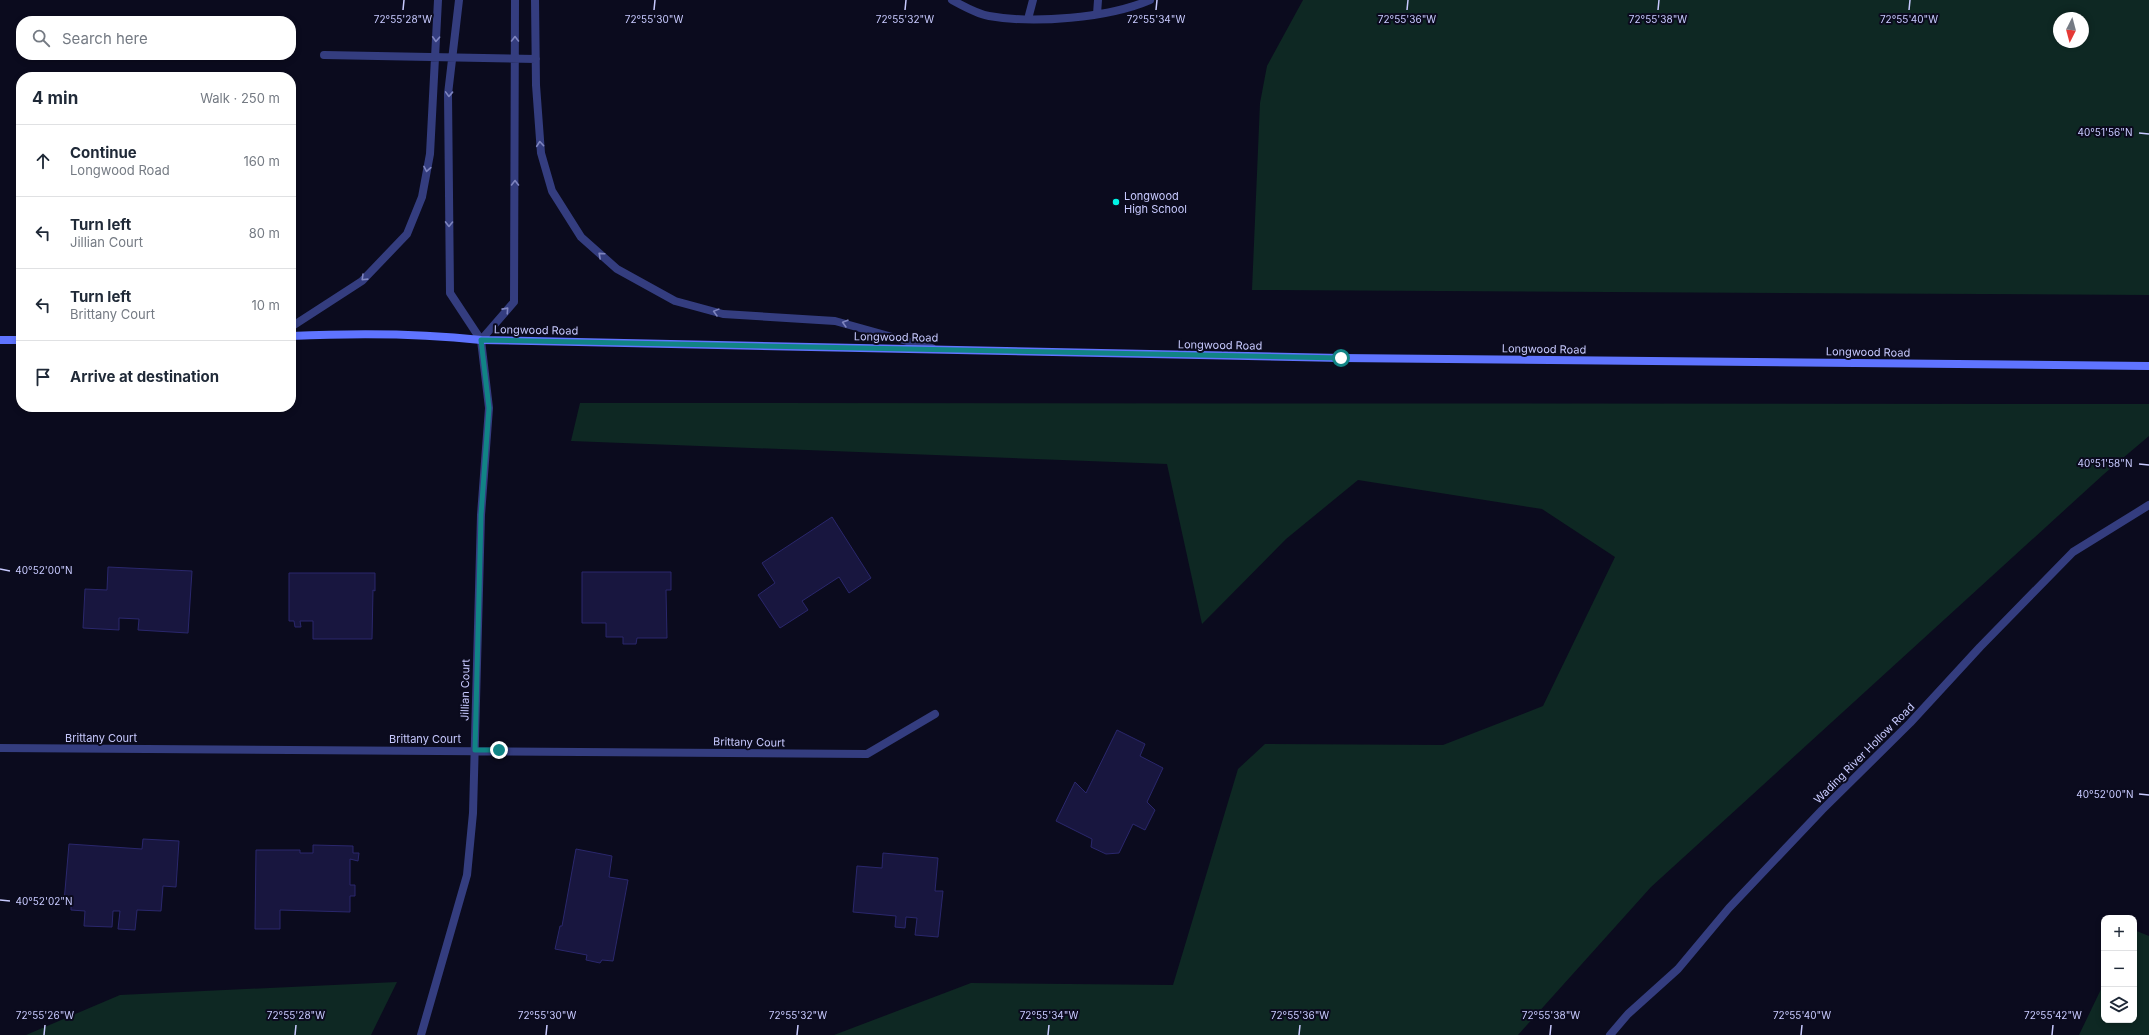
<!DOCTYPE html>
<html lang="en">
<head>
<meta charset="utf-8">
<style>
  body { margin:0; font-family:Inter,sans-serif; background:#f2f2f3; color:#1f2937 }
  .controls { position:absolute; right:12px; bottom:12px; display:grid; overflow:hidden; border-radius:8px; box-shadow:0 2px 6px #0003 }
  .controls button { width:36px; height:36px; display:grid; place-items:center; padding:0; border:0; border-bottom:1px solid #e0e1e3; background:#fff; color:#1f2937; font:20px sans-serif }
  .compass { position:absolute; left:2053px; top:12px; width:36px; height:36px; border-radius:50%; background:#fff; box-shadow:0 2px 6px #0003; rotate:186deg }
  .stop { position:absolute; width:12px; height:12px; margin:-9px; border:3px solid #118485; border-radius:50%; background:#fff }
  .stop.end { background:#118485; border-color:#fff; box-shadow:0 1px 4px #0008 }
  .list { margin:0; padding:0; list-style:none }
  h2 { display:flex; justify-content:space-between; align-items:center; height:52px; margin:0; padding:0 16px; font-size:17px }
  h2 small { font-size:13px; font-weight:400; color:#747a83 }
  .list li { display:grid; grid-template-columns:26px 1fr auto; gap:12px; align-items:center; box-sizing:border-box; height:72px; padding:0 16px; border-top:1px solid #e0e1e3 }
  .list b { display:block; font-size:15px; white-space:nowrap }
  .list p { margin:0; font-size:13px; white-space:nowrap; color:#747a83 }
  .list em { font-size:13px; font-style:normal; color:#747a83 }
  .icon { flex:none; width:22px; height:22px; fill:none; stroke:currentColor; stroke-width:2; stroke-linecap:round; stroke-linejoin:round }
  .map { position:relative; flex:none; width:2149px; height:1035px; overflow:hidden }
  .search { position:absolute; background:#fff; box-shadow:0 2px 6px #0003; left:16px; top:16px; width:280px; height:44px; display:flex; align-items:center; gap:10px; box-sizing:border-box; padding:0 14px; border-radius:16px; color:#747a83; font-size:15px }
  .panel { position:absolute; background:#fff; box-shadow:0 2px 6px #0003; left:16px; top:72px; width:280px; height:340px; border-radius:16px }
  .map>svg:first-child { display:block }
  .green { fill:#0e2823; fill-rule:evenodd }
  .building { fill:#18163f; stroke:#2a276c }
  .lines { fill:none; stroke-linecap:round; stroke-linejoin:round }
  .service { stroke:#343d7f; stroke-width:8 }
  .minor { stroke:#343d7f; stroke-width:8 }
  .tertiary { stroke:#343d7f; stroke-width:8 }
  .secondary { stroke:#5f74ff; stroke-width:8 }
  .oneway { stroke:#7e84bf }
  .route { stroke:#118485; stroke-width:5 }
  .ticks { fill:none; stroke:#c8caff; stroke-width:1.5 }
  .poi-dot { fill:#00f3e5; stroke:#0b0b1e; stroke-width:1.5 }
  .labels { text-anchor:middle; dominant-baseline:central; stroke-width:4; stroke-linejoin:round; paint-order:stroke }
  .poi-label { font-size:11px; fill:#c8caff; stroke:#0b0b1e; text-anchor:start }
  .street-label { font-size:11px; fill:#c8caff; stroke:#0b0b1e }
  .ticks-label { font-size:10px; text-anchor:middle; fill:#c8caff; stroke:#0b0b1e; stroke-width:4; stroke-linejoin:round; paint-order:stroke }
</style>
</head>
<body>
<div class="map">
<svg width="2149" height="1035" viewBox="0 0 2149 1035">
  <rect width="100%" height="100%" fill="#0b0b1e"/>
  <!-- green -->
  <path class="green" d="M1303 0H2149V295L1252 290 1260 103 1267 66ZM2059 18H2083V42H2059Z
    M580 403 2149 404V436L2104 474 1651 887 1518 1035H834L971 983 1173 985 1238 769 1265 744 1443 745 1543 706 1615 557 1542 509 1358 480 1286 539 1202 624 1167 464 571 441Z
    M2134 930 2149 936V1035H2079L2104 983V1020H2134Z
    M397 982 371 1035H26L120 995Z"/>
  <!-- building -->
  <path class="building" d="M832 517 871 578 849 593 839 577 802 601 808 610 780 628 758 595 775 583 762 563Z
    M108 567 192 571 188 633 138 630 139 619 119 618V630L83 628 85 589 107 590Z
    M582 572H671V590H666L667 638H637L636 644H623V637H606V623H582Z
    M289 573H375V591L373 590 372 639H313V621H300L301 627H295L294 621H289Z
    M1117 730 1145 744 1140 756 1163 768 1147 802 1155 810 1145 830 1133 824 1119 853 1106 854 1091 847 1092 839 1056 821 1075 782 1086 793Z
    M143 839 179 841 176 887 163 886 161 911 137 910 135 930 118 929 120 911H113L112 927 84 926 85 911 71 910V902H64L69 844 142 849Z
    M313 845 353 846V853H359L358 861 350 859V885H355V896H350V912L280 910V929H255L256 850H300V853H313Z
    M576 849 612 856 609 877 628 880 613 961 602 960 600 963 586 960 587 955 555 949 560 926H562Z
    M883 853 938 858 935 891H943L938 937 915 935 917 918 906 917 905 928 895 927 896 916 853 912 857 866 882 868Z"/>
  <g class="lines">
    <!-- service -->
    <path class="service" d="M459 0 448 94 450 293 481 340 514 302 515 0
      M535 0 536 85 541 153 552 191 581 237 617 269 675 301 723 314 835 321 932 348
      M952 0C963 6 977 14 989 16 1034 24 1108 18 1150 0
      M1097 14 1098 0
      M1028 19 1033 0
      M324 55 536 59
      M291 327 362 281 407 234 422 197 430 154 438 0"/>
    <!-- minor -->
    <path class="minor" d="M0 748 867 754 935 714
      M421 1035 467 875 473 813 481 515 489 408 481 340"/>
    <!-- tertiary -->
    <path class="tertiary" d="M1610 1035 1628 1014 1678 969 1729 908 1822 810 1910 723 1980 647 2073 552 2149 505"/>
    <!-- secondary -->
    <path class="secondary" d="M291 336C354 333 418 333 481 340L1341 358 2149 366
      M0 340H21"/>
  </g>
  <!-- one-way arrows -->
  <defs><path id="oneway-chevron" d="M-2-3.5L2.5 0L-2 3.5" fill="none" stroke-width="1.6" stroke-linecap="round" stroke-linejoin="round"/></defs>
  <g class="oneway">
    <use href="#oneway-chevron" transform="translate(436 39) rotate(93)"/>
    <use href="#oneway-chevron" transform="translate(515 39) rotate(-90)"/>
    <use href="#oneway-chevron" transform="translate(449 94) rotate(92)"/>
    <use href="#oneway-chevron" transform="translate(540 144) rotate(-95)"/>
    <use href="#oneway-chevron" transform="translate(427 169) rotate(100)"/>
    <use href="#oneway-chevron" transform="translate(515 183) rotate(-90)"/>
    <use href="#oneway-chevron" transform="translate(449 224) rotate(91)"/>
    <use href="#oneway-chevron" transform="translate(601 255) rotate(-138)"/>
    <use href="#oneway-chevron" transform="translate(364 278) rotate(136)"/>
    <use href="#oneway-chevron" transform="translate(506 310) rotate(-48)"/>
    <use href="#oneway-chevron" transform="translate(716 312) rotate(-165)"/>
    <use href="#oneway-chevron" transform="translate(845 323) rotate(-164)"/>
  </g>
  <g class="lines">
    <!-- route -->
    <path class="route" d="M499 750H475L481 515 489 408 481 340 1341 358"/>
  </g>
  <!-- ticks -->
  <path class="ticks" d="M403 10 404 0M654 10 655 0M905 10 906 0M1156 10 1157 0M1407 10 1408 0M1658 10 1659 0M1909 10 1910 0M2139 133 2149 134M2139 464 2149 465M0 569 10 571M2139 794 2149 795M0 900 10 901M44 1035 45 1025M295 1035 296 1025M546 1035 547 1025M797 1035 798 1025M1048 1035 1049 1025M1299 1035 1300 1025M1550 1035 1551 1025M1801 1035 1802 1025M2052 1035 2053 1025"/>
  <!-- markers -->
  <circle class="poi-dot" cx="1116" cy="202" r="4"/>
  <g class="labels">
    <!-- poi labels -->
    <g class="poi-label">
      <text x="1124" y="196">Longwood<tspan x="1124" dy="13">High School</tspan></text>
    </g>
    <!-- street labels -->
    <g class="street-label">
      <text transform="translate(536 330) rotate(1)">Longwood Road</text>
      <text transform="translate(896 337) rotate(1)">Longwood Road</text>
      <text transform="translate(1220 345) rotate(1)">Longwood Road</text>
      <text transform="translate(1544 349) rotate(1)">Longwood Road</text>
      <text transform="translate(1868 352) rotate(1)">Longwood Road</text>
      <text transform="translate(465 690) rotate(-89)">Jillian Court</text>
      <text x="101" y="738">Brittany Court</text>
      <text x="425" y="739">Brittany Court</text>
      <text transform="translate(749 742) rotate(1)">Brittany Court</text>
      <text transform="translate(1864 753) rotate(-45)">Wading River Hollow Road</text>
    </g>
  </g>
  <g class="ticks-label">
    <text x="403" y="23">72°55'28"W</text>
    <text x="654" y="23">72°55'30"W</text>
    <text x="905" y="23">72°55'32"W</text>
    <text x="1156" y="23">72°55'34"W</text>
    <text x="1407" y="23">72°55'36"W</text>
    <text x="1658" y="23">72°55'38"W</text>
    <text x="1909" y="23">72°55'40"W</text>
    <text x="2105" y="136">40°51'56"N</text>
    <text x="2105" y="467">40°51'58"N</text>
    <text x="44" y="574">40°52'00"N</text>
    <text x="2105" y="798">40°52'00"N</text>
    <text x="44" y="905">40°52'02"N</text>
    <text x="45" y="1019">72°55'26"W</text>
    <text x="296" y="1019">72°55'28"W</text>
    <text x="547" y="1019">72°55'30"W</text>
    <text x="798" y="1019">72°55'32"W</text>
    <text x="1049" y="1019">72°55'34"W</text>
    <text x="1300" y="1019">72°55'36"W</text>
    <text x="1551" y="1019">72°55'38"W</text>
    <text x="1802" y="1019">72°55'40"W</text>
    <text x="2053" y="1019">72°55'42"W</text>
  </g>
</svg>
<div class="controls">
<button>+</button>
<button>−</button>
<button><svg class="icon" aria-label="layers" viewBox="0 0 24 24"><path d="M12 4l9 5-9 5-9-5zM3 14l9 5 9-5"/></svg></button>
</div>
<svg class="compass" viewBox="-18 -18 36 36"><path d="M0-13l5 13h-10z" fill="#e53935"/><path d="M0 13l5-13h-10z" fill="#747a83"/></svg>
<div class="stop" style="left:1341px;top:358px"></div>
<div class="stop end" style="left:499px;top:750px"></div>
<div class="search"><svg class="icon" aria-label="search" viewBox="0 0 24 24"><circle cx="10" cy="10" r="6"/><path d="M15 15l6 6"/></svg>Search here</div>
<section class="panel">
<h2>4 min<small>Walk · 250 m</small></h2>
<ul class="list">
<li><svg class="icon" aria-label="ahead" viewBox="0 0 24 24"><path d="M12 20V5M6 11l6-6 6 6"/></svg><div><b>Continue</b><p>Longwood Road</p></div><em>160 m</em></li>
<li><svg class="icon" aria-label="left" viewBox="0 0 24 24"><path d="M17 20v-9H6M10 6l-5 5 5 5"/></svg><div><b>Turn left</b><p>Jillian Court</p></div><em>80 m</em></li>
<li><svg class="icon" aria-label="left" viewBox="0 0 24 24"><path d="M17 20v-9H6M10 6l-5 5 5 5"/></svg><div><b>Turn left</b><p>Brittany Court</p></div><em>10 m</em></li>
<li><svg class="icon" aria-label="arrive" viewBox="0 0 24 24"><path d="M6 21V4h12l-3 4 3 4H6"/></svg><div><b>Arrive at destination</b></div></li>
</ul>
</section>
</div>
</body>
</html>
